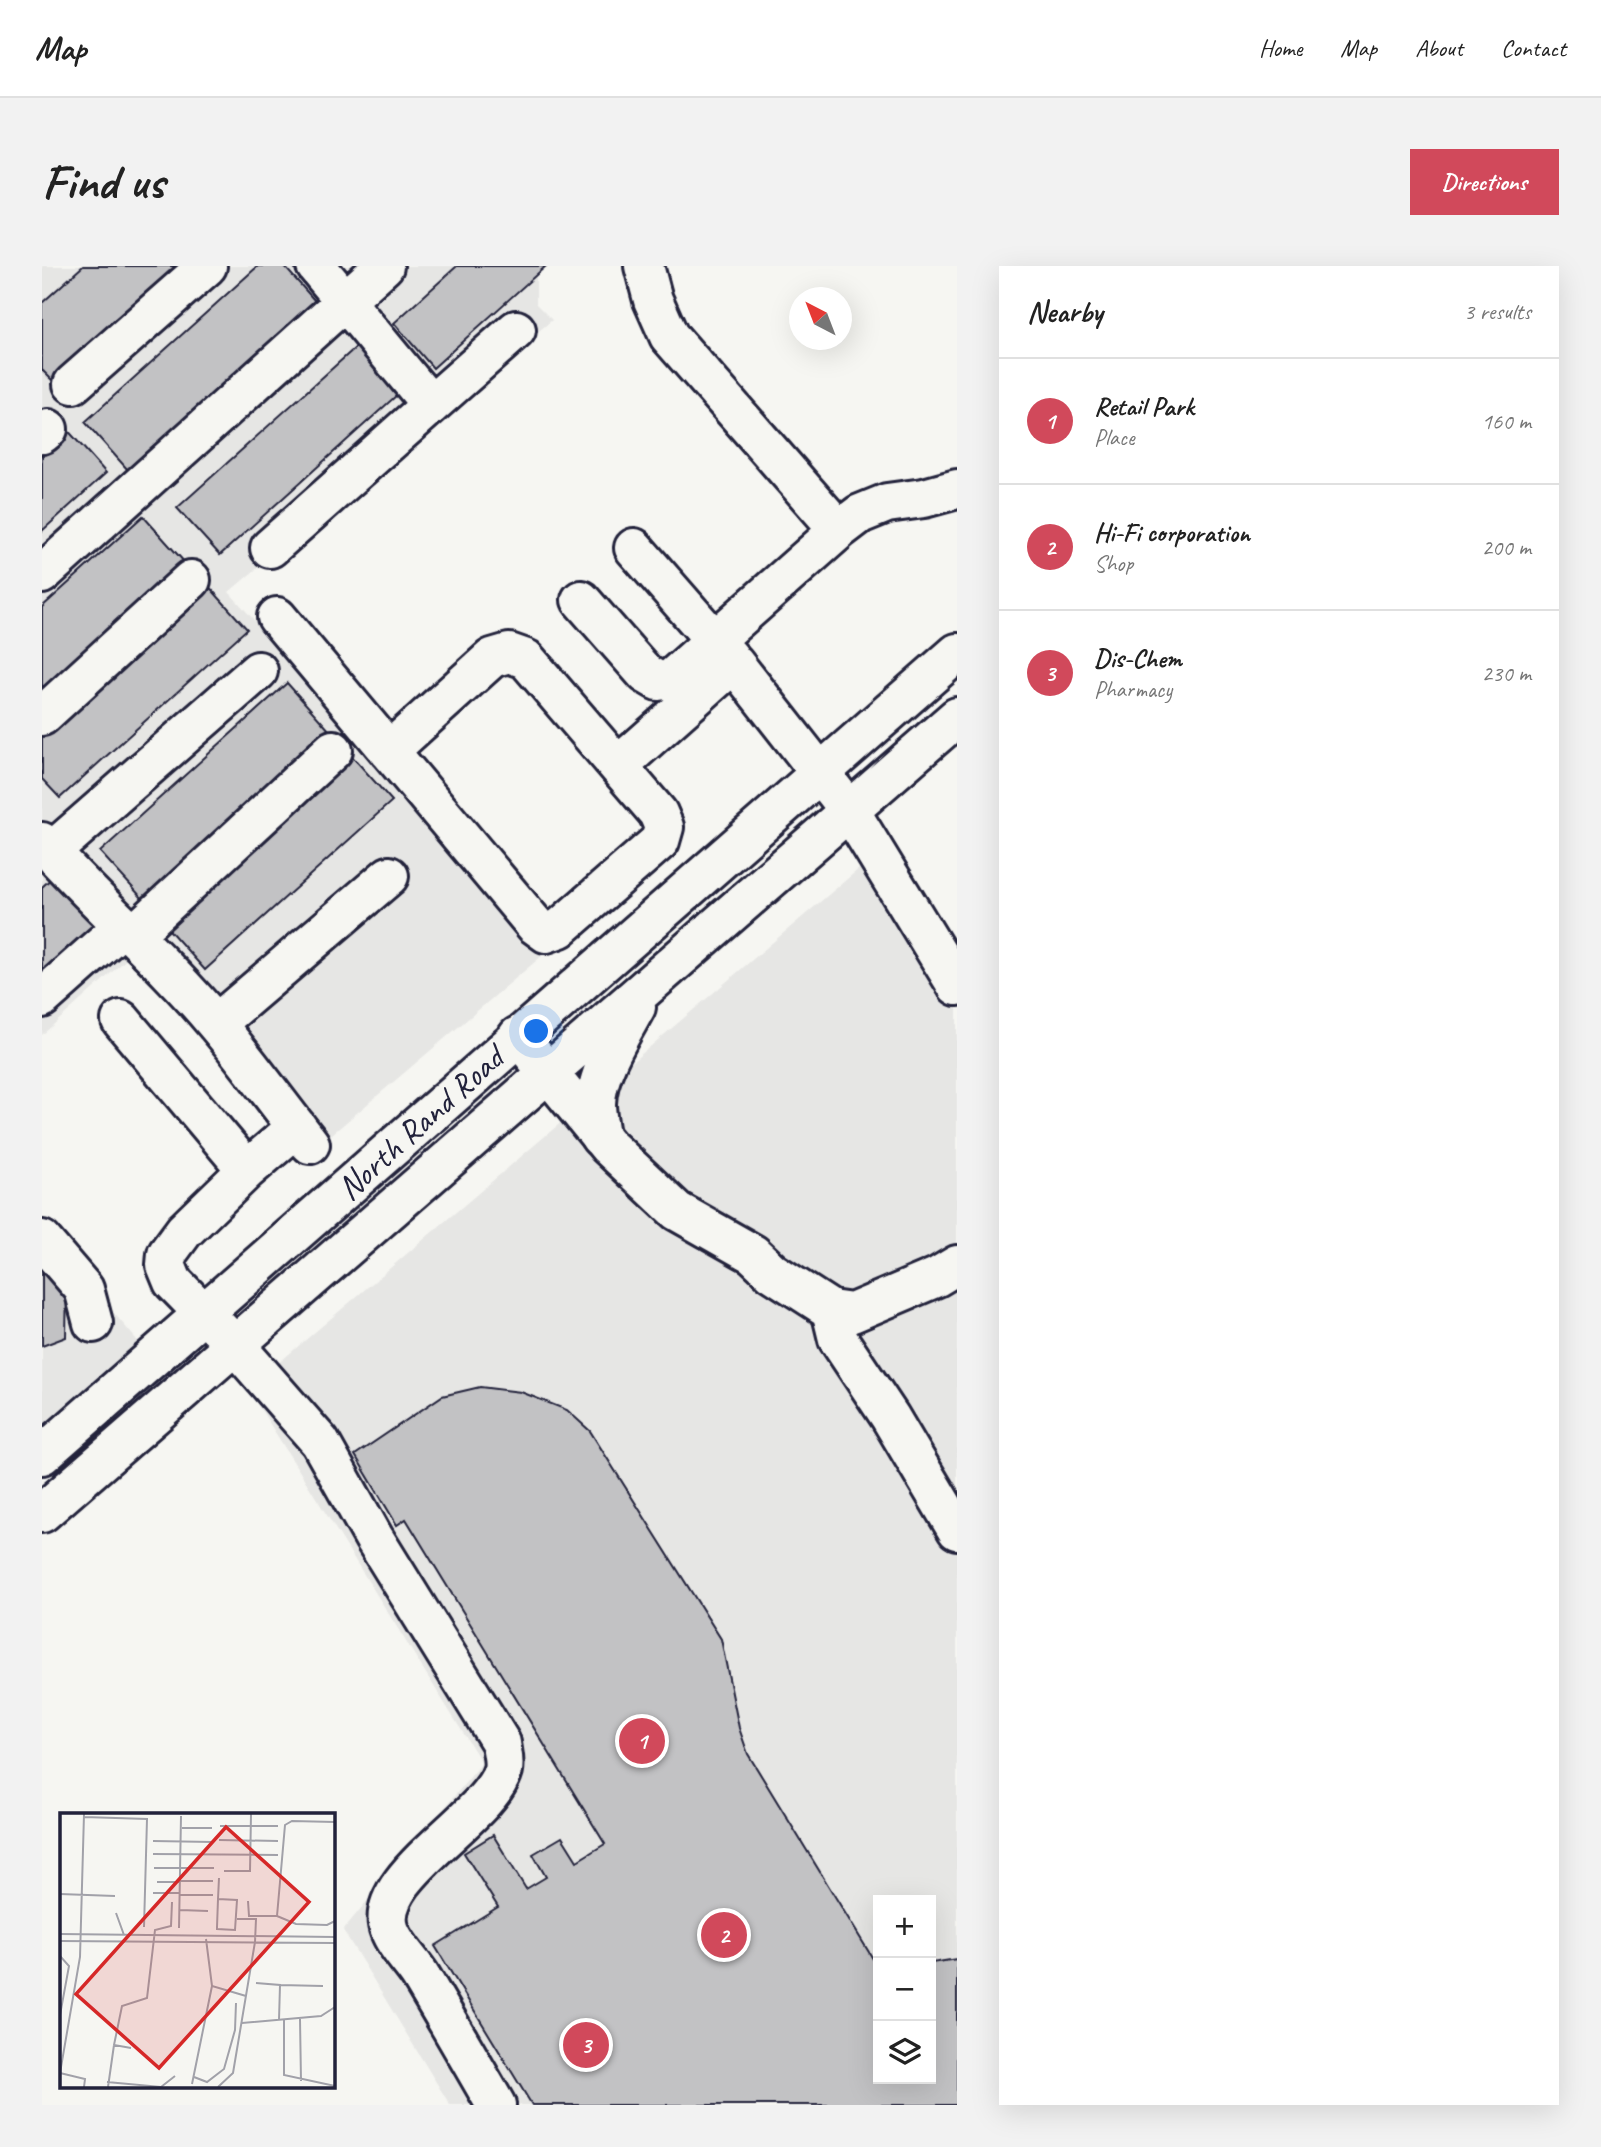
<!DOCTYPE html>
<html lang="en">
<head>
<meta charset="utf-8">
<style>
  body { margin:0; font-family:Caveat,sans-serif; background:#f2f2f2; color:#222 }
  .controls { position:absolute; right:21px; bottom:21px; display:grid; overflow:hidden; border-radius:0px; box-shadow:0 7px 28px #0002 }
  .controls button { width:63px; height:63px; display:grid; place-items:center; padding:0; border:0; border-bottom:2px solid #e0e0e0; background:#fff; color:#222; font:35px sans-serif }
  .compass { position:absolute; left:747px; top:21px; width:63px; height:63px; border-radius:50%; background:#fff; box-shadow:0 7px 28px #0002; rotate:318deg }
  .you { position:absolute; left:495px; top:766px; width:24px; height:24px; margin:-18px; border:5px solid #fff; border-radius:50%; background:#1a73e8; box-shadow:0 0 0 10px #1a73e833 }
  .badge { display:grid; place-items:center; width:46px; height:46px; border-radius:50%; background:#d1495b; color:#fff; font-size:23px; font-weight:700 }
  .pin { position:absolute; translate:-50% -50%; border:4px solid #fff; box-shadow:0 2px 7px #0006 }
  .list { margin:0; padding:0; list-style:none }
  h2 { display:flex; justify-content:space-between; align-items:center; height:91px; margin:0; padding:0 28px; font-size:30px }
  h2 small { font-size:23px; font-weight:400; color:#767676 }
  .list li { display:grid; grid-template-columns:46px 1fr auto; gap:21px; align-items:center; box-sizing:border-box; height:126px; padding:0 28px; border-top:2px solid #e0e0e0 }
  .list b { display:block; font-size:26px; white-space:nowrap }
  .list p { margin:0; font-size:23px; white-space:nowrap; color:#767676 }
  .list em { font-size:23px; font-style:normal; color:#767676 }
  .icon { flex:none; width:38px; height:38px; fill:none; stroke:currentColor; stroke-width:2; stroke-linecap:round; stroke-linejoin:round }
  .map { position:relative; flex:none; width:915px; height:1839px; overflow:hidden; border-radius:0px }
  header { display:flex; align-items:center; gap:42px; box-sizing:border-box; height:98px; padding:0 35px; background:#fff; border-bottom:2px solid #e0e0e0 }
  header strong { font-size:33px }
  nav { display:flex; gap:38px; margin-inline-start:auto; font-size:24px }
  .intro { display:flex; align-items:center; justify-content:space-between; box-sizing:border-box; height:168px; padding:0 42px }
  h1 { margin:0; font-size:49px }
  .button { padding:18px 32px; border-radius:0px; background:#d1495b; color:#fff; font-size:24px; font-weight:700 }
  main { display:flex; gap:42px; padding:0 42px }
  aside { flex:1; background:#fff; border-radius:0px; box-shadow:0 7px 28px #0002 }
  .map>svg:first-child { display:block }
  .built { fill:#e6e6e4; fill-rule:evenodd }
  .building { fill:#c2c2c4; stroke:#22223b; stroke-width:2 }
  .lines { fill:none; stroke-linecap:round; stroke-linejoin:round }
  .minor-casing { stroke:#22223b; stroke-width:44 }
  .major-casing { stroke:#22223b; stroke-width:44 }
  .minor { stroke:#f6f6f2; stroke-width:38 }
  .major { stroke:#f6f6f2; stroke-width:38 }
  .labels { text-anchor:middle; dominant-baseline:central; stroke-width:7; stroke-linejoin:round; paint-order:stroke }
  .street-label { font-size:35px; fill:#22223b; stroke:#f6f6f2 }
  .inset-road { fill:none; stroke:#a1a1a9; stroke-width:2 }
  .view { fill:#d62828; fill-opacity:0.15; stroke:#d62828; stroke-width:3.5 }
  .inset-edge { fill:none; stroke:#22223b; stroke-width:3.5 }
</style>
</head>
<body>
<header>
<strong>Map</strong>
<nav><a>Home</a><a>Map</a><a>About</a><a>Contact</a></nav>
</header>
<div class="intro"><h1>Find us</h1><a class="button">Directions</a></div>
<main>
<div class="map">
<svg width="915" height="1839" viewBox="0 0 915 1839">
  <rect width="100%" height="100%" fill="#f6f6f2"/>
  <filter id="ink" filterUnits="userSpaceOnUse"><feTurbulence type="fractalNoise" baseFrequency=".0143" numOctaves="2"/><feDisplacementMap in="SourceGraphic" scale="14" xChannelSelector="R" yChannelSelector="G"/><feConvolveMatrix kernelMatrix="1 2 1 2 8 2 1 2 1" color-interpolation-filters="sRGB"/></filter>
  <g filter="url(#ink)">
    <!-- built -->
    <path class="built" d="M0 0H494V38L510 54 187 326 507 684 263 891 88 690 0 769Z
      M845 579 915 678V1839H408L301 1664 440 1497 206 1123ZM836 1634H889V1813H836Z
      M0 963 100 1080 0 1166Z"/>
    <!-- building -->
    <path class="building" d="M41 0H137L10 114 0 104V37Z
      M216 0H242L273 35 86 204 43 156Z
      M415 0H504L391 102 352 57Z
      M323 73 365 120 178 289 135 242Z
      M22 160 64 207 0 265V179Z
      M101 250 144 298 0 427V341Z
      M163 316 205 363 18 532 0 513V463Z
      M245 417 288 465 101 633 58 586Z
      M308 488 350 535 163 704 120 656Z
      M12 610 55 657 0 708V621Z
      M0 990 25 1019 24 1071 0 1080Z
      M438 1121 479 1126 525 1144 548 1165 679 1373 697 1462 706 1488 836 1701V1813H889V1697L915 1693V1839H490L393 1680 456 1641 422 1587 451 1569 484 1623 504 1611 491 1588 520 1571 535 1595 563 1578 364 1253 355 1259 313 1189 400 1130Z"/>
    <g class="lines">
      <!-- minor casing -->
      <g class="minor-casing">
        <path id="minor" d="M31 118 165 0
          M389 139 474 64
          M0 168 6 163
          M797 264 818 248 845 237 882 232 915 223
          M228 282 389 139 274 0
          M592 282 688 392
          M0 308 342 0
          M539 334 604 408 616 415 629 413 797 264 627 70 611 34 602 0
          M235 351 493 659 504 667 518 662 618 575 622 561 616 547 484 393 467 387 450 392 347 485
          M0 450 149 314
          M576 500 692 397 808 545 915 720
          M0 576C56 639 121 694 175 759 207 797 236 838 268 878
          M9 586 216 405
          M91 669 291 484
          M0 732 80 661
          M79 754 205 904 142 965 125 988 124 999 131 1016 193 1079 278 1176 332 1272 459 1477C460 1486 463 1495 461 1504 448 1552 327 1612 348 1665 354 1681 369 1695 378 1709 404 1752 429 1796 454 1839
          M174 758 347 610
          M476 770 566 880 635 945 711 988 730 1006 789 1044 810 1047 895 1011 915 999
          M205 904 255 861
          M0 974 42 1023 51 1057
          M789 1044 796 1073 848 1151 915 1264"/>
      </g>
      <!-- major casing -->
      <g class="major-casing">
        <path id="major" d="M558 871C557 860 554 849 554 838 554 807 580 767 594 741
          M0 1189 915 387
          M0 1247 915 451"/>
      </g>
      <!-- minor -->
      <use href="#minor" class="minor"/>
      <!-- major -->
      <use href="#major" class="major"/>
    </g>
  </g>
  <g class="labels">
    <!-- street labels -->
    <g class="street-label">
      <text transform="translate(378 857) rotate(-42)">North Rand Road</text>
    </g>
  </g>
  <!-- overview -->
  <g transform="translate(18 1547)">
    <rect width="275" height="275" fill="#f6f6f2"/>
    <path class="inset-road" d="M24 4 87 6 84 114M160 13H218M122 15H152M159 27 218 28M93 28 153 29M93 41 218 42M94 55H154M164 58H190L191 1M119 68H153M97 69H119M93 80H119M0 81 55 83M120 82H153M158 86 177 87 175 117 157 116V114L158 86 159 65M188 88 189 103H217L225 12 232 8 275 9M120 97 148 98M56 100 64 122M217 103 236 111 267 112 275 108M119 115 121 3M0 121 275 124M146 126 152 173 186 183M0 128 275 130M0 143 9 153 0 202M196 170 220 172 219 207M220 172 263 173M224 206V262L275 273M240 206 241 268M182 210 261 203 275 194M71 235 54 232 62 193 87 185 95 117 111 113 112 89M0 260 20 144 24 1M0 260 25 266 24 274M134 264 147 269 164 256 175 217 176 190M47 269 101 274 115 263M132 271 152 173M48 274 54 232M158 274 173 260 195 129 196 106H177"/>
    <path class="view" d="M166 14 249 89 99 255 16 181Z"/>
    <rect width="275" height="275" class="inset-edge"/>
  </g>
</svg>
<div class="controls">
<button>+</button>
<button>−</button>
<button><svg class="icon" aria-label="layers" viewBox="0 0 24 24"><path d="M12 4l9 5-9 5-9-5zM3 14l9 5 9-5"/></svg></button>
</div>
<svg class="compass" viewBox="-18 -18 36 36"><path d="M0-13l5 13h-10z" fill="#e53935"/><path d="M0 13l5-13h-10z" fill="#767676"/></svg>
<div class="you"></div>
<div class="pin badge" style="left:600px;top:1475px">1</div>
<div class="pin badge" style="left:682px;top:1669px">2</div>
<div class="pin badge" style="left:544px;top:1779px">3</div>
</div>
<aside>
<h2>Nearby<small>3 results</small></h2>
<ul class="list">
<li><span class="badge">1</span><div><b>Retail Park</b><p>Place</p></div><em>160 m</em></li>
<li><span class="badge">2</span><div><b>Hi-Fi corporation</b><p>Shop</p></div><em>200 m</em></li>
<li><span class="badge">3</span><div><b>Dis-Chem</b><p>Pharmacy</p></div><em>230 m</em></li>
</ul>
</aside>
</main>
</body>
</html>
